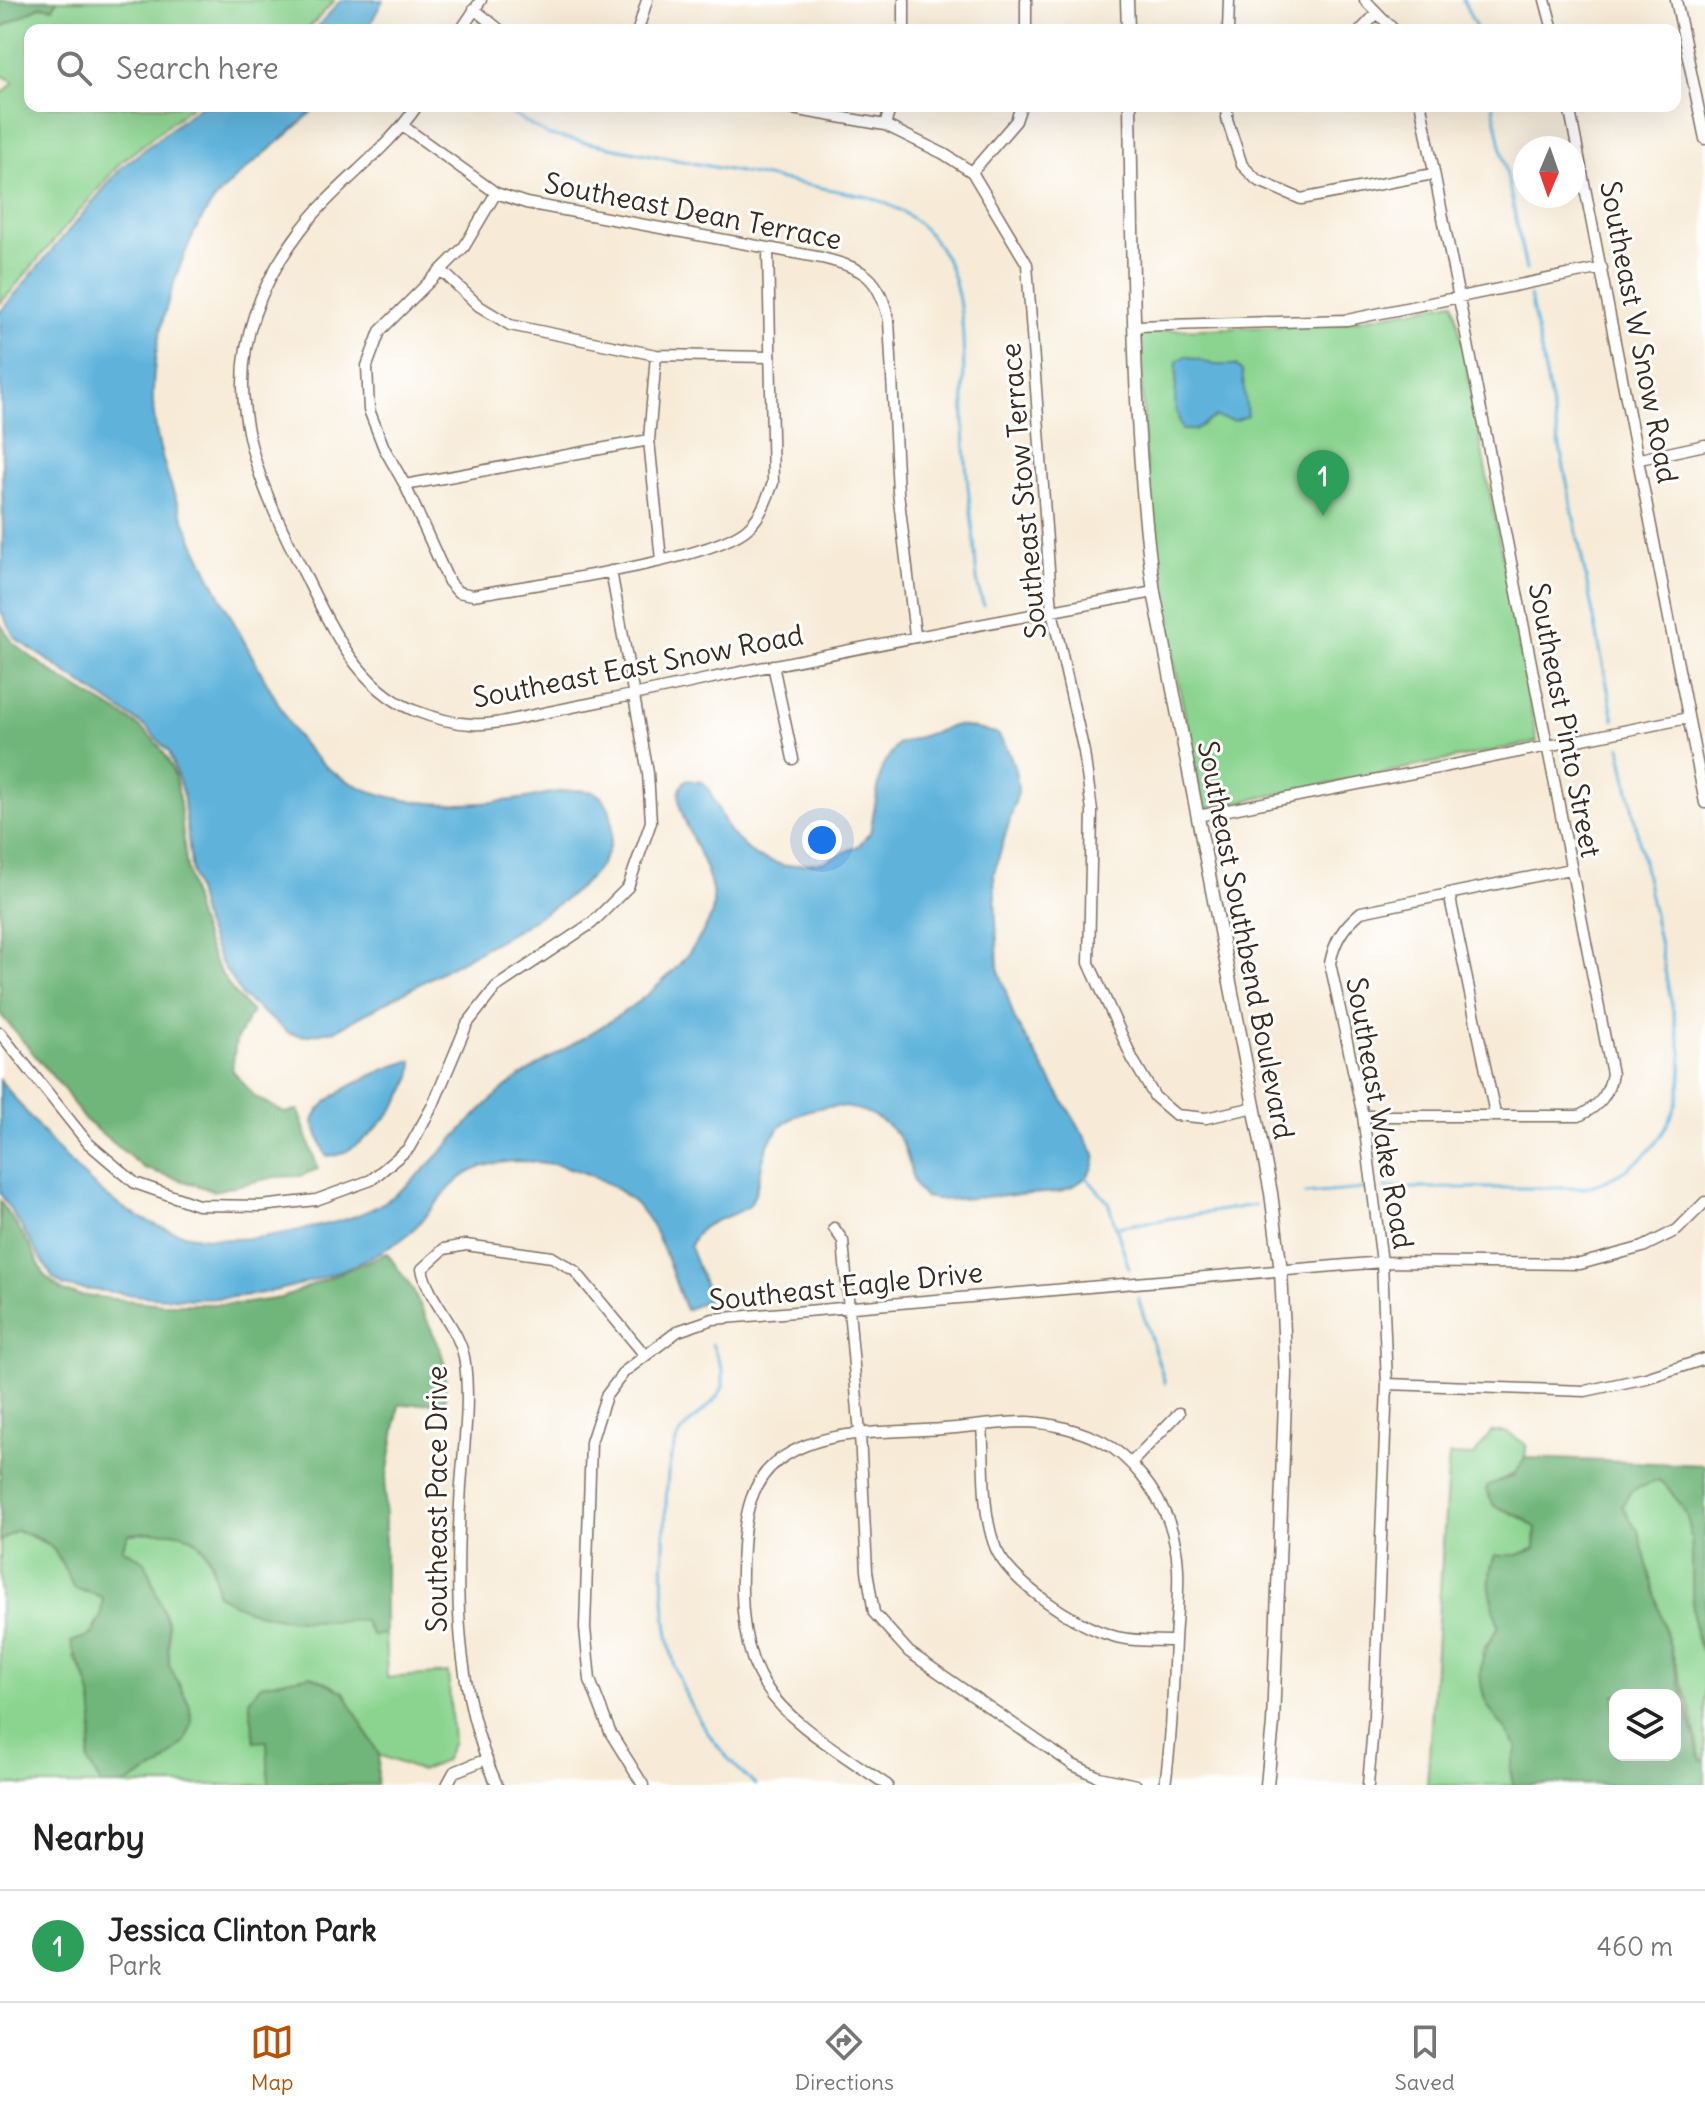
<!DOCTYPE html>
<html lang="en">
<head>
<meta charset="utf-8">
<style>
  body { margin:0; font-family:Delius,sans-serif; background:#f2f2f2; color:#222 }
  .controls { position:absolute; right:24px; bottom:24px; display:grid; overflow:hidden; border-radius:16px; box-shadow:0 8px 32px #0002 }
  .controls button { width:72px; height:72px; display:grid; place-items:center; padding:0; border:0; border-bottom:2px solid #e0e0e0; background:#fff; color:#222; font:40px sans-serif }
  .compass { position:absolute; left:1513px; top:136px; width:72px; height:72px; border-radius:50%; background:#fff; box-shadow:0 8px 32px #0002; rotate:182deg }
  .you { position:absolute; left:822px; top:840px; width:28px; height:28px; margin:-20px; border:6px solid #fff; border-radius:50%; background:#1a73e8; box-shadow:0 0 0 12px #1a73e833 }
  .badge { display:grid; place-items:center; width:52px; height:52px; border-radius:50%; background:#b45309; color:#fff; font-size:26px; font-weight:700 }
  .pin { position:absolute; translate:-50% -66px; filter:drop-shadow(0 2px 4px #0008) }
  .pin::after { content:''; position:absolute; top:42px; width:28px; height:24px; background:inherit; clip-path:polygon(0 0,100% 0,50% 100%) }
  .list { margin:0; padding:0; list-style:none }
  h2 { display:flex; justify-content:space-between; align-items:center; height:104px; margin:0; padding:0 32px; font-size:34px }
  h2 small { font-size:26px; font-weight:400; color:#767676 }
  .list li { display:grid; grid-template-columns:52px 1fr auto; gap:24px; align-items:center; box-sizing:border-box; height:112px; padding:0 32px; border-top:2px solid #e0e0e0 }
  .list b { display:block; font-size:30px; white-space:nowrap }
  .list p { margin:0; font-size:26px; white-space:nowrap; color:#767676 }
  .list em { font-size:26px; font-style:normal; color:#767676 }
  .icon { flex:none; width:44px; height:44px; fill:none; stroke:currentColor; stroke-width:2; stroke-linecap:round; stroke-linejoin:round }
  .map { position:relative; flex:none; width:1705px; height:1785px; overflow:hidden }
  .search { position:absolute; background:#fff; box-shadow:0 8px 32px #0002; left:24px; right:24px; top:24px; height:88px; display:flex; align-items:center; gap:20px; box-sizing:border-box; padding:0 28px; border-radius:16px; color:#767676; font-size:30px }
  .sheet { height:216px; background:#fff }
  nav { display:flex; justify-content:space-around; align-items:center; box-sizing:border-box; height:112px; border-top:2px solid #e0e0e0; background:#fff; font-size:22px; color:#767676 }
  nav a { display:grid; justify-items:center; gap:4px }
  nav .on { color:#b45309 }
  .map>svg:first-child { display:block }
  .green { fill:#8bd490; stroke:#637f57; stroke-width:2 }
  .forest { fill:#70b67a; stroke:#56704c; stroke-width:2; fill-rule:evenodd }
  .water { fill:#5fb3db; stroke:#4d6e7c; stroke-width:2 }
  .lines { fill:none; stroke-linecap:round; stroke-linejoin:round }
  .stream { stroke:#5fb3db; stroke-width:3 }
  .minor-casing { stroke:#7d6e5f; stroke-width:13 }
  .tertiary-casing { stroke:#7d6e5f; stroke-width:15 }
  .minor { stroke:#fff; stroke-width:10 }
  .tertiary { stroke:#fff; stroke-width:12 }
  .labels { text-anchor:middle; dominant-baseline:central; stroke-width:6; stroke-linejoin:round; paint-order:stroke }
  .street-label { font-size:28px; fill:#3b2a1e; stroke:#fff }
</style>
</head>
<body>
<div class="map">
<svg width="1705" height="1785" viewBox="0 0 1705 1785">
  <rect width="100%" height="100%" fill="#fff"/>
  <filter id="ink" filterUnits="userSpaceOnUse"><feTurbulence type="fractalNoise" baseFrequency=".0125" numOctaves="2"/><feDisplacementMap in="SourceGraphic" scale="16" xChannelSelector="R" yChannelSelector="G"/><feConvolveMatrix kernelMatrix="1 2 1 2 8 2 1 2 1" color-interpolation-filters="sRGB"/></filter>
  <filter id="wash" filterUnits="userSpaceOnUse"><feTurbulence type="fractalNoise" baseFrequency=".006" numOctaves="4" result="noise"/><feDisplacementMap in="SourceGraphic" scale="32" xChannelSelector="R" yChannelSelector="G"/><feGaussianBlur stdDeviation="1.8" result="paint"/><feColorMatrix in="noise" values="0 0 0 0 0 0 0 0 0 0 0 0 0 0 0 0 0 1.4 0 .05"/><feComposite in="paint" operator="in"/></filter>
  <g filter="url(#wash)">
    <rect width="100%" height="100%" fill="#f7ebd7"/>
    <!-- green -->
    <path class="green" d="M57 0H335L307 30H30V106H192L120 163 0 304V96L14 82 0 74V28L41 6 53 8Z
      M1454 302 1537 742 1204 809 1157 578 1145 453 1139 331 1331 325Z
      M1491 1432H1506L1526 1444C1527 1473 1512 1475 1489 1485L1487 1490C1504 1515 1513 1511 1536 1527L1535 1548 1518 1555H1495C1485 1579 1491 1602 1499 1626L1482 1652 1487 1704 1510 1732 1517 1748 1510 1769 1514 1785H1427L1449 1455 1474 1456Z
      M1653 1480 1667 1485 1694 1518 1698 1533V1570L1693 1619 1698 1644 1705 1657V1759L1701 1761 1690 1709 1632 1525 1622 1506 1631 1491Z
      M16 1530 54 1547 74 1588 103 1597 101 1616 74 1658C98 1691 96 1725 88 1762L102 1785H0V1541Z
      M174 1530C205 1537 215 1565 217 1594L334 1621 364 1620 373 1636 385 1634 387 1678 448 1673 453 1742 444 1761 421 1771 376 1754 344 1692 255 1741 267 1740 271 1766 269 1785H123L160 1767 192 1723 189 1704 169 1665 168 1625 145 1562 122 1548 129 1534Z"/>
    <!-- forest -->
    <path class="forest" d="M0 0H57L53 8 41 6 0 28Z
      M0 623 13 643C32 657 51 673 72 685 103 705 144 722 164 753 180 777 180 808 183 835 189 898 204 968 252 1012L236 1040 232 1070 255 1097 285 1113 298 1110 318 1169 300 1176 275 1177 214 1191 144 1168 82 1117 65 1091 0 1014Z
      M0 1201 30 1246 45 1276 63 1291 78 1295 162 1304H241L281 1298 387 1253 413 1290 440 1348 445 1366V1402L399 1405 385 1487V1634L373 1636 364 1620C316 1622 258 1624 217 1594 212 1530 184 1528 129 1534L122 1548 145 1562 168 1625 169 1665 189 1704 192 1723 185 1742 160 1767 123 1785H102L88 1762C94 1732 97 1706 85 1676 80 1663 74 1656 71 1642L93 1634 101 1616 103 1597 74 1588C55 1552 59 1543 16 1530L0 1541Z
      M1525 1458 1705 1465V1657C1679 1608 1705 1541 1680 1503 1672 1496 1669 1486 1659 1480L1631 1491 1622 1506 1638 1531 1701 1761 1705 1759V1785L1513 1784 1510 1769 1517 1748C1510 1731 1493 1718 1486 1702 1474 1671 1483 1651 1499 1626 1491 1602 1485 1580 1495 1555H1518L1535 1549 1536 1528 1522 1517 1494 1506 1486 1490 1488 1485 1514 1476ZM1615 1695H1675V1755H1615Z
      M311 1675 344 1692 379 1755 377 1785H269L267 1741 255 1742 249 1700 261 1685Z"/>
    <!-- water -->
    <path class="water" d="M341 0H383L367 30H315Z
      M200 106H317C286 141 244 165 214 201 195 225 184 254 174 283 161 320 152 362 153 402 156 498 245 640 290 725 338 807 435 811 520 799 540 796 573 786 593 792 603 796 609 806 611 815 617 857 594 876 564 900L517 930 336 1030 304 1036 289 1033 243 997 220 961 204 924 192 874 183 793 169 752 147 728 15 638 0 610 3 533 0 312 122 167Z
      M1186 356 1215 365H1236L1242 371 1247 416 1234 421 1215 417 1194 430H1182L1175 406 1177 361Z
      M956 725 996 733C1010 749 1017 770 1018 792L994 873 998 967 1015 1020 1095 1154C1098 1175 1076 1186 1059 1192L944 1200 924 1197C908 1183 912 1159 901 1141 875 1098 802 1094 773 1136 759 1157 762 1185 749 1206 729 1220 697 1219 690 1247L708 1294 707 1300 686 1310C673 1280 664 1241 645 1215 611 1169 523 1147 472 1171 443 1185 425 1227 393 1245 301 1297 215 1308 112 1292 96 1289 81 1291 64 1286L53 1278 0 1193V1080C84 1184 146 1266 295 1231 329 1224 363 1218 392 1197 440 1163 470 1111 520 1077 586 1032 671 998 709 921 731 875 657 808 686 780L702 782 708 788 730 833 755 856 785 866 824 862 858 846 870 833 882 767 897 744Z
      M412 1061C419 1091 355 1161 326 1156L313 1122C318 1096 388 1065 412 1061Z"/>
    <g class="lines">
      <!-- stream -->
      <path class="stream" d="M1463 0 1477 30
        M370 24 378 30
        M498 106 548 135 869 197C978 232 962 331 964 423 965 462 969 500 974 539 976 560 975 586 984 605
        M1493 106 1526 270
        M1530 296 1614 720
        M1086 1177 1108 1202 1129 1268
        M1385 1188H1584C1649 1170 1687 1119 1681 1051L1620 746
        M1305 1194 1363 1189
        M1116 1227 1255 1205
        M1138 1298 1165 1383
        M712 1344 723 1371V1387C713 1409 686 1419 676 1442 665 1468 667 1499 665 1526 658 1636 670 1709 755 1785"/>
    </g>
  </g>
  <g filter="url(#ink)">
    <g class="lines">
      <!-- minor casing -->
      <g class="minor-casing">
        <path id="minor" d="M1026 0V30
          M1365 0 1394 30
          M1545 0 1553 30
          M1676 0 1705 139
          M474 9 500 30
          M461 30 481 0
          M638 30 647 0
          M904 30V0
          M1228 30 1229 0
          M1361 30 1377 13
          M417 106C385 153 335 185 301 230 213 346 236 441 298 561 326 616 353 685 413 710 431 717 451 723 471 724 494 726 521 717 544 713 597 702 650 692 703 680 853 648 1003 620 1154 592
          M775 106 885 125 944 154 972 172 1027 264 1052 611 1084 752 1092 811 1089 963 1133 1060 1155 1097 1176 1115 1206 1118 1255 1107
          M1227 106V119L1242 165 1257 180 1301 199 1433 174
          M1569 106 1705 803
          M885 125 891 106
          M403 126 496 193 526 203 822 258C865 269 878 276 889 320L898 492 915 635
          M972 172 1016 121 1021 106
          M496 193 464 247 380 331 367 366 369 410 384 448 405 485 449 582 458 592 473 595C528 585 717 561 750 526 762 514 767 498 773 483L768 251
          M441 270 479 306 510 325 656 355 769 357
          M1135 326 1347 320 1602 268
          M656 355 649 440 661 560
          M1640 459 1705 445
          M405 485 649 440
          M773 665 793 759
          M1198 816 1688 718
          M1449 893 1495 1114
          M0 1033 88 1143 135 1183 198 1205 261 1206 316 1200 371 1180 409 1148 433 1105 467 1024 496 987 592 923 628 887 651 822 648 773 611 571
          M1363 1116H1579C1599 1106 1608 1096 1612 1074L1421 106
          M834 1228 843 1241 860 1434 867 1571 874 1613 909 1652 1073 1765 1099 1777 1136 1785
          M1387 1384 1585 1391 1646 1378 1705 1359
          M982 1426C985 1464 981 1513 996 1549 1012 1584 1077 1626 1113 1636 1132 1642 1156 1640 1175 1641
          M1131 1463 1179 1413
          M447 1785 454 1772 487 1759
          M497 1785C454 1690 455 1587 461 1485 464 1445 470 1403 465 1363 461 1328 429 1303 422 1269L444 1249 466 1245 552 1257 575 1271 644 1354
          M643 1785 610 1732 590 1680 585 1628 591 1442 606 1396 624 1372 678 1331 713 1319 1382 1262 1580 1264 1643 1247 1677 1230 1705 1202
          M887 1785C775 1709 734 1693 743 1546 745 1515 751 1480 779 1460 823 1427 890 1433 943 1429 971 1427 1000 1422 1028 1422 1052 1423 1082 1431 1103 1442 1132 1458 1156 1491 1168 1520 1184 1559 1177 1600 1175 1640 1173 1689 1172 1737 1165 1785
          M1368 1785 1374 1716 1387 1384 1382 1262 1363 1116 1330 963C1335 940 1343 927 1361 912L1570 869"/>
      </g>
      <!-- tertiary casing -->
      <g class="tertiary-casing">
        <path id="tertiary" d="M1127 0 1128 30
          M1130 106C1133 268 1132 431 1154 592L1271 1193 1281 1271 1286 1374 1273 1723 1267 1785"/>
      </g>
      <!-- minor -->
      <use href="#minor" class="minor"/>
      <!-- tertiary -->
      <use href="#tertiary" class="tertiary"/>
    </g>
  </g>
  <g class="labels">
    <!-- street labels -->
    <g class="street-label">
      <text transform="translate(693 211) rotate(11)">Southeast Dean Terrace</text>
      <text transform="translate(1639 332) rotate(79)">Southeast W Snow Road</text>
      <text transform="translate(1023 491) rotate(-95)">Southeast Stow Terrace</text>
      <text transform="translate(638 666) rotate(-11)">Southeast East Snow Road</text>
      <text transform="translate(1565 720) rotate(79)">Southeast Pinto Street</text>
      <text transform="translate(1246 940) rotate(79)">Southeast Southbend Boulevard</text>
      <text transform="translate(1380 1113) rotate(80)">Southeast Wake Road</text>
      <text transform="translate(846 1286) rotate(-6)">Southeast Eagle Drive</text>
      <text transform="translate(437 1499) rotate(-90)">Southeast Pace Drive</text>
    </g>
  </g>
</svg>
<div class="controls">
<button><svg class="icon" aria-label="layers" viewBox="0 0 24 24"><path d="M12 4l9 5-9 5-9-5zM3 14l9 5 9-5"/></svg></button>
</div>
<svg class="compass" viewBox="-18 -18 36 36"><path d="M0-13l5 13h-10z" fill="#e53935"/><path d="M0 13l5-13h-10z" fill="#767676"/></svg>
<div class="you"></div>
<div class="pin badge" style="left:1323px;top:516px;background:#2e9e5b">1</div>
<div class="search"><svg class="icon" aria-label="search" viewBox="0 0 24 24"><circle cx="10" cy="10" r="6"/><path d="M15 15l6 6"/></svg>Search here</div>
</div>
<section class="sheet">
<h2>Nearby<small></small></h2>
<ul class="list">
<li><span class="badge" style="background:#2e9e5b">1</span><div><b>Jessica Clinton Park</b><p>Park</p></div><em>460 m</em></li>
</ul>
</section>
<nav>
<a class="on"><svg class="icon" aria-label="map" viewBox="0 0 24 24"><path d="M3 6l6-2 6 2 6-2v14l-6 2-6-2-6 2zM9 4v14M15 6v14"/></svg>Map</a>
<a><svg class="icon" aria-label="directions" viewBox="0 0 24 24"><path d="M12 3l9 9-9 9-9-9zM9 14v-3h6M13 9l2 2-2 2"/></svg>Directions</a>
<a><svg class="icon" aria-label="saved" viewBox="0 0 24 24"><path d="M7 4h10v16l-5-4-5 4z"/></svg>Saved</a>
</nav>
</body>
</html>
